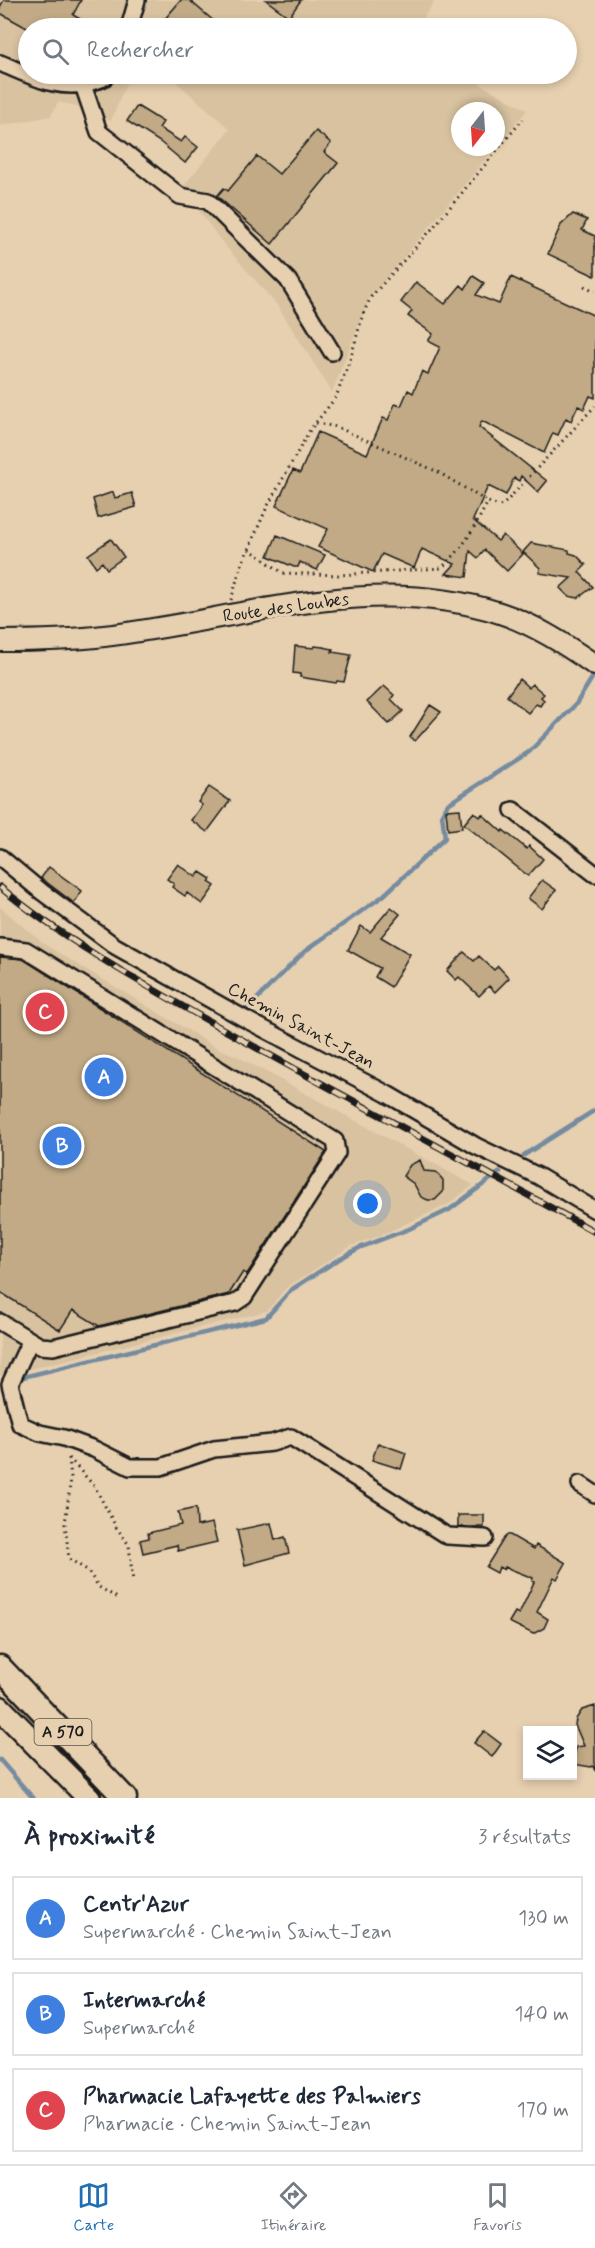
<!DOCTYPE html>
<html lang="fr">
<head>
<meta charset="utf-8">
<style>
  body { margin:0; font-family:Mynerve,sans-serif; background:#f6f6f7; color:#1f2937 }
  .controls { position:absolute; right:18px; bottom:18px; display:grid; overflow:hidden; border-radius:0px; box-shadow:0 3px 9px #0003 }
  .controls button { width:54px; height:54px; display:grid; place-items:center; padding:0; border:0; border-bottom:2px solid #e0e1e3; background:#fff; color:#1f2937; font:30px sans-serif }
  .compass { position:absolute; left:451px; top:102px; width:54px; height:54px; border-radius:50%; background:#fff; box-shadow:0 3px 9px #0003; rotate:197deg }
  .you { position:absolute; left:368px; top:1204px; width:21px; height:21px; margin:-15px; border:4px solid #fff; border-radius:50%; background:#1a73e8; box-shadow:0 0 0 9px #1a73e833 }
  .badge { display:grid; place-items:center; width:39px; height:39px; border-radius:50%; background:#1f6fb2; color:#fff; font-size:20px; font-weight:700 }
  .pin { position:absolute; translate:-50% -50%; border:3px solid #fff; box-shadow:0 2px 6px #0006 }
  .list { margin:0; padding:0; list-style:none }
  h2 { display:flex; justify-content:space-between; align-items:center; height:78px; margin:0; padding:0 24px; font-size:26px }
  h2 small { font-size:20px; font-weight:400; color:#747a83 }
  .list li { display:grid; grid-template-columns:39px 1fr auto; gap:18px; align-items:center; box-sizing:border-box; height:84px; margin:0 12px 12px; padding:0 12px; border:2px solid #e0e1e3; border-radius:0px }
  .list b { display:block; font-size:22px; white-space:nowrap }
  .list p { margin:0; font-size:20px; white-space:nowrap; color:#747a83 }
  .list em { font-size:20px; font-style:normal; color:#747a83 }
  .icon { flex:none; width:33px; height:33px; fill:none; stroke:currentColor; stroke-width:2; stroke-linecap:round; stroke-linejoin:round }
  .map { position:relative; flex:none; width:595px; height:1798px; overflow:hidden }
  .search { position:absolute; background:#fff; box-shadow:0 3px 9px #0003; left:18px; right:18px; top:18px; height:66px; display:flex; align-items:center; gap:15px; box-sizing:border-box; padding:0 21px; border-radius:33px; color:#747a83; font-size:22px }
  .sheet { height:366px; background:#fff }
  nav { display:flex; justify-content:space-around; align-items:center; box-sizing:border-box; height:84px; border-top:2px solid #e0e1e3; background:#fff; font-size:16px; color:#747a83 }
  nav a { display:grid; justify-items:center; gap:3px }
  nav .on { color:#1f6fb2 }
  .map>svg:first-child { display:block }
  .built { fill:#d8c2a0 }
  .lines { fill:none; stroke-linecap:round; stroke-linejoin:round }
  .stream { stroke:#748ba0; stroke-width:4.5 }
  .building { fill:#c1aa85; stroke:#1c1c1c; stroke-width:1.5 }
  .minor-casing { stroke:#1c1c1c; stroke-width:20 }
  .major-casing { stroke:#1c1c1c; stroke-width:24 }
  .highway-casing { stroke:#1c1c1c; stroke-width:27 }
  .path { stroke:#1c1c1c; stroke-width:3; stroke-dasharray:1.5 4.5; stroke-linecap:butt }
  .minor { stroke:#e7d0b0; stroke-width:15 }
  .major { stroke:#e7d0b0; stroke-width:20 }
  .highway { stroke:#e7d0b0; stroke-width:22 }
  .rail-casing { stroke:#1c1c1c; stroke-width:7 }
  .rail { stroke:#e7d0b0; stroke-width:4.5; stroke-dasharray:14; stroke-linecap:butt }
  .labels { text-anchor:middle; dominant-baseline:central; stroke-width:6; stroke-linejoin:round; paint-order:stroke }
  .shield { fill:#e7d0b0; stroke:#595248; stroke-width:1.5 }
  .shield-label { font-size:16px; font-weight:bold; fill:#1c1c1c }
  .street-label { font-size:18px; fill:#1c1c1c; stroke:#e7d0b0 }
</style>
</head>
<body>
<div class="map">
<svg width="595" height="1798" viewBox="0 0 595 1798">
  <rect width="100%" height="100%" fill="#e7d0b0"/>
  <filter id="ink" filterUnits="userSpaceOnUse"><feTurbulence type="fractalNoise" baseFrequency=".0167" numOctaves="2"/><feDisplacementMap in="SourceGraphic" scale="12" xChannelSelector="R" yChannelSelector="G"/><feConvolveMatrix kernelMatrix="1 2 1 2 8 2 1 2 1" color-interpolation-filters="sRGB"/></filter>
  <g filter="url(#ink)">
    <!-- built -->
    <path class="built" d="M0 0H435L417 28H28V74H130L111 121 72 105 58 102 51 116 0 126Z
      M167 74H462L527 110 496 147V111H460V147H496L369 299 332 392 277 305 222 242 182 188 230 129Z
      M0 907 47 946 219 1049 237 1056 473 1185 449 1204 379 1236 351 1246 286 1288 267 1311 0 1376Z"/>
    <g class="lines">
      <!-- stream -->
      <path class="stream" d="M248 1008 305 951 383 896 445 838 442 814 448 804 529 752 576 704 592 678
        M524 1155 595 1110
        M23 1377 266 1318 291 1290 339 1259 359 1248 409 1229 449 1210 500 1172
        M0 1760 33 1798"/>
    </g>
    <!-- building -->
    <path class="building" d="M4 0H81L73 15 96 28H27L0 13V7Z
      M181 0H189L222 28H174L164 20Z
      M266 0H301L289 17Z
      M137 106 163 122 159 128 181 142 185 137 198 147 185 163 160 142 127 121Z
      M316 131 331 143 324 152 338 163 272 244 217 196 224 188 228 191 257 156 279 174Z
      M573 214 587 220 582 230 595 236V276L548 254 561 225Z
      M473 276 484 283 476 295 499 304 511 277 595 316V398L590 396 584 409 578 406 571 421 566 418 558 435 553 433 544 453 482 421 479 427 547 481 538 492 521 476 519 481 514 478 506 495 488 486 473 520 498 541 503 535 523 554 507 571 485 550 478 558 470 551 467 577 446 574 455 564 422 549 414 568 382 554 373 572 318 547 328 529 276 506 293 470 300 473 318 432 367 454 383 418 388 420 395 404 401 406 408 390 413 393 422 371 428 374 440 347 428 341 433 334 408 316 412 311 401 302 416 282 445 304 461 285 465 289Z
      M113 492 115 498 132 493 136 507 98 518 93 499Z
      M277 535 325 555 317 570 300 562 298 567H294L268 556Z
      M111 539 124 557 107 569 102 562 96 567 88 555Z
      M531 543 569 550V553L576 555 586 565 579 572 593 587 578 598 568 596 560 588 571 578 539 573 540 568 523 552Z
      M295 646 314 648 315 646 323 647 333 649 332 652 351 655 344 682 337 681 336 683 300 677V674L293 673Z
      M519 679 529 688 532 684 544 694 541 697 544 700 540 706 536 704 528 713 507 696Z
      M384 686 394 695 391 699 403 711 389 724 367 702Z
      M430 705 441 712 415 741 410 737Z
      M209 787 230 801 207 832 191 820 202 805 198 802Z
      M460 809 462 828 448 830 446 810Z
      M474 812 480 817 482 814 502 832 503 830 527 849 529 846 543 859 528 876 464 824Z
      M178 864 196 877 200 872 211 879 209 882 215 886 202 904 187 893 185 896 172 887 174 884 167 879Z
      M49 867 82 891 74 903 41 878Z
      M542 880 556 890 542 909 528 898Z
      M391 907 400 914 381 937 410 954 391 987 375 977 380 968 348 950 361 926 370 932Z
      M464 952 474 961 479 956 494 970 498 966 509 978 495 992 489 986 479 996 459 977 456 980 447 971Z
      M0 957 23 959 326 1152 247 1274 243 1272 229 1294 99 1326 73 1310 60 1330 0 1292Z
      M420 1160 424 1171 436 1172 443 1180V1192L435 1200H428L421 1197 414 1184 403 1176 410 1165Z
      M378 1443 406 1453 401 1469 372 1460Z
      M196 1508 197 1526 212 1523 217 1542 178 1551 177 1545 143 1553 140 1540 149 1538 148 1533 181 1525 178 1512Z
      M458 1515H484V1527H458Z
      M271 1523 275 1540 285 1537 289 1553 245 1565 237 1530Z
      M506 1535H510L534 1549 536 1545 566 1563 557 1579 554 1577 537 1612 548 1619 544 1628 533 1634 509 1622 515 1612 519 1614 534 1582 532 1581 533 1578 505 1567 504 1570 499 1567 497 1573 486 1567Z
      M595 1706V1771L593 1766 591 1767 573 1764 576 1747 584 1746 575 1725 576 1719 582 1710Z
      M484 1731 501 1744 492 1757 474 1743Z"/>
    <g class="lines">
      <!-- minor casing -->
      <g class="minor-casing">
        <path id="minor" d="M129 28 137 0
          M0 63C30 75 59 92 91 82 98 80 103 80 108 74
          M83 85 99 132 180 196 208 201 288 280 332 352
          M513 810 595 874
          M0 857 42 892 115 946 245 1019 387 1094 476 1146 538 1176 595 1210
          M0 947 26 950 335 1141 337 1153 244 1297 235 1303 53 1347 40 1346 0 1322
          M30 1341 10 1384 20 1424 40 1433 64 1438 94 1449 130 1467H161L214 1449 272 1443 291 1437 447 1536 485 1538
          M580 1484 595 1494"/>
      </g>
      <!-- major casing -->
      <g class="major-casing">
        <path id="major" d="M0 641C35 641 70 640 104 636 236 621 368 571 500 613 534 624 566 645 595 665"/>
      </g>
      <!-- highway casing -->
      <g class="highway-casing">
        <path id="highway" d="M0 1667 125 1798
          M0 1708 89 1798"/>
      </g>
      <!-- path -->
      <path class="path" d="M584 286 595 291
        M316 423 337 427 438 472 488 502
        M249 549 283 573 339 575 441 568C463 550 475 526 488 502L499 506 503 505 595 406
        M231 600 241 566 267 507 310 430 336 397 350 360 363 314 371 297 432 229 523 119
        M69 1458 71 1478 65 1524 69 1559 87 1570 99 1587 119 1599
        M69 1458 95 1487 116 1527 129 1545 133 1582"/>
      <!-- minor -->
      <use href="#minor" class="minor"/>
      <!-- major -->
      <use href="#major" class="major"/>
      <!-- highway -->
      <use href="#highway" class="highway"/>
      <!-- rail casing -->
      <g class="rail-casing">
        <path id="rail" d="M0 887C68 943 145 985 221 1028 345 1098 471 1163 595 1232"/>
      </g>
      <!-- rail -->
      <use href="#rail" class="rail"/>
    </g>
  </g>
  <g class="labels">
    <!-- shield labels -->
    <rect class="shield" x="34.5" y="1719" width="57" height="26" rx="4.5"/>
    <g class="shield-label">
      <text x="63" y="1732">A 570</text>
    </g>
    <!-- street labels -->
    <g class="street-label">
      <text transform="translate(286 608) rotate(-8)">Route des Loubes</text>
      <text transform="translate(301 1026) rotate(28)">Chemin Saint-Jean</text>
    </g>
  </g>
</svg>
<div class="controls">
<button><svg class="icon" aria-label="layers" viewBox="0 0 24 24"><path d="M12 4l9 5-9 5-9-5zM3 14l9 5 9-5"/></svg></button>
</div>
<svg class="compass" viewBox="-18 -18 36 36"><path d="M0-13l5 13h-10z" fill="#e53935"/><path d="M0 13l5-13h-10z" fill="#747a83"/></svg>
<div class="you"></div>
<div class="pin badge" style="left:104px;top:1077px;background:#3f7fe0">A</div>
<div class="pin badge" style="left:62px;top:1146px;background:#3f7fe0">B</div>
<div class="pin badge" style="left:45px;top:1012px;background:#e0444e">C</div>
<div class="search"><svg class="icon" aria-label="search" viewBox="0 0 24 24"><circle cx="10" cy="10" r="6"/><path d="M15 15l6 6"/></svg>Rechercher</div>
</div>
<section class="sheet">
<h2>À proximité<small>3 résultats</small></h2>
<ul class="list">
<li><span class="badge" style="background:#3f7fe0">A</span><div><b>Centr'Azur</b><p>Supermarché · Chemin Saint-Jean</p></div><em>130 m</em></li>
<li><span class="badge" style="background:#3f7fe0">B</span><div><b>Intermarché</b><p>Supermarché</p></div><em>140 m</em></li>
<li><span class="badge" style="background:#e0444e">C</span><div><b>Pharmacie Lafayette des Palmiers</b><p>Pharmacie · Chemin Saint-Jean</p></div><em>170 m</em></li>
</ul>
</section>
<nav>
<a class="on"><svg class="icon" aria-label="map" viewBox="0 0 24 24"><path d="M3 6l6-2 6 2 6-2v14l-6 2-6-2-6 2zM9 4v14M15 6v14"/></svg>Carte</a>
<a><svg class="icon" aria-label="directions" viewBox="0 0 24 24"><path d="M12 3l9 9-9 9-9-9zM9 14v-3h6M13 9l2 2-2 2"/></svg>Itinéraire</a>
<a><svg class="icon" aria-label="saved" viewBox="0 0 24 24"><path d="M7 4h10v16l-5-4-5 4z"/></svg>Favoris</a>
</nav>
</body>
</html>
